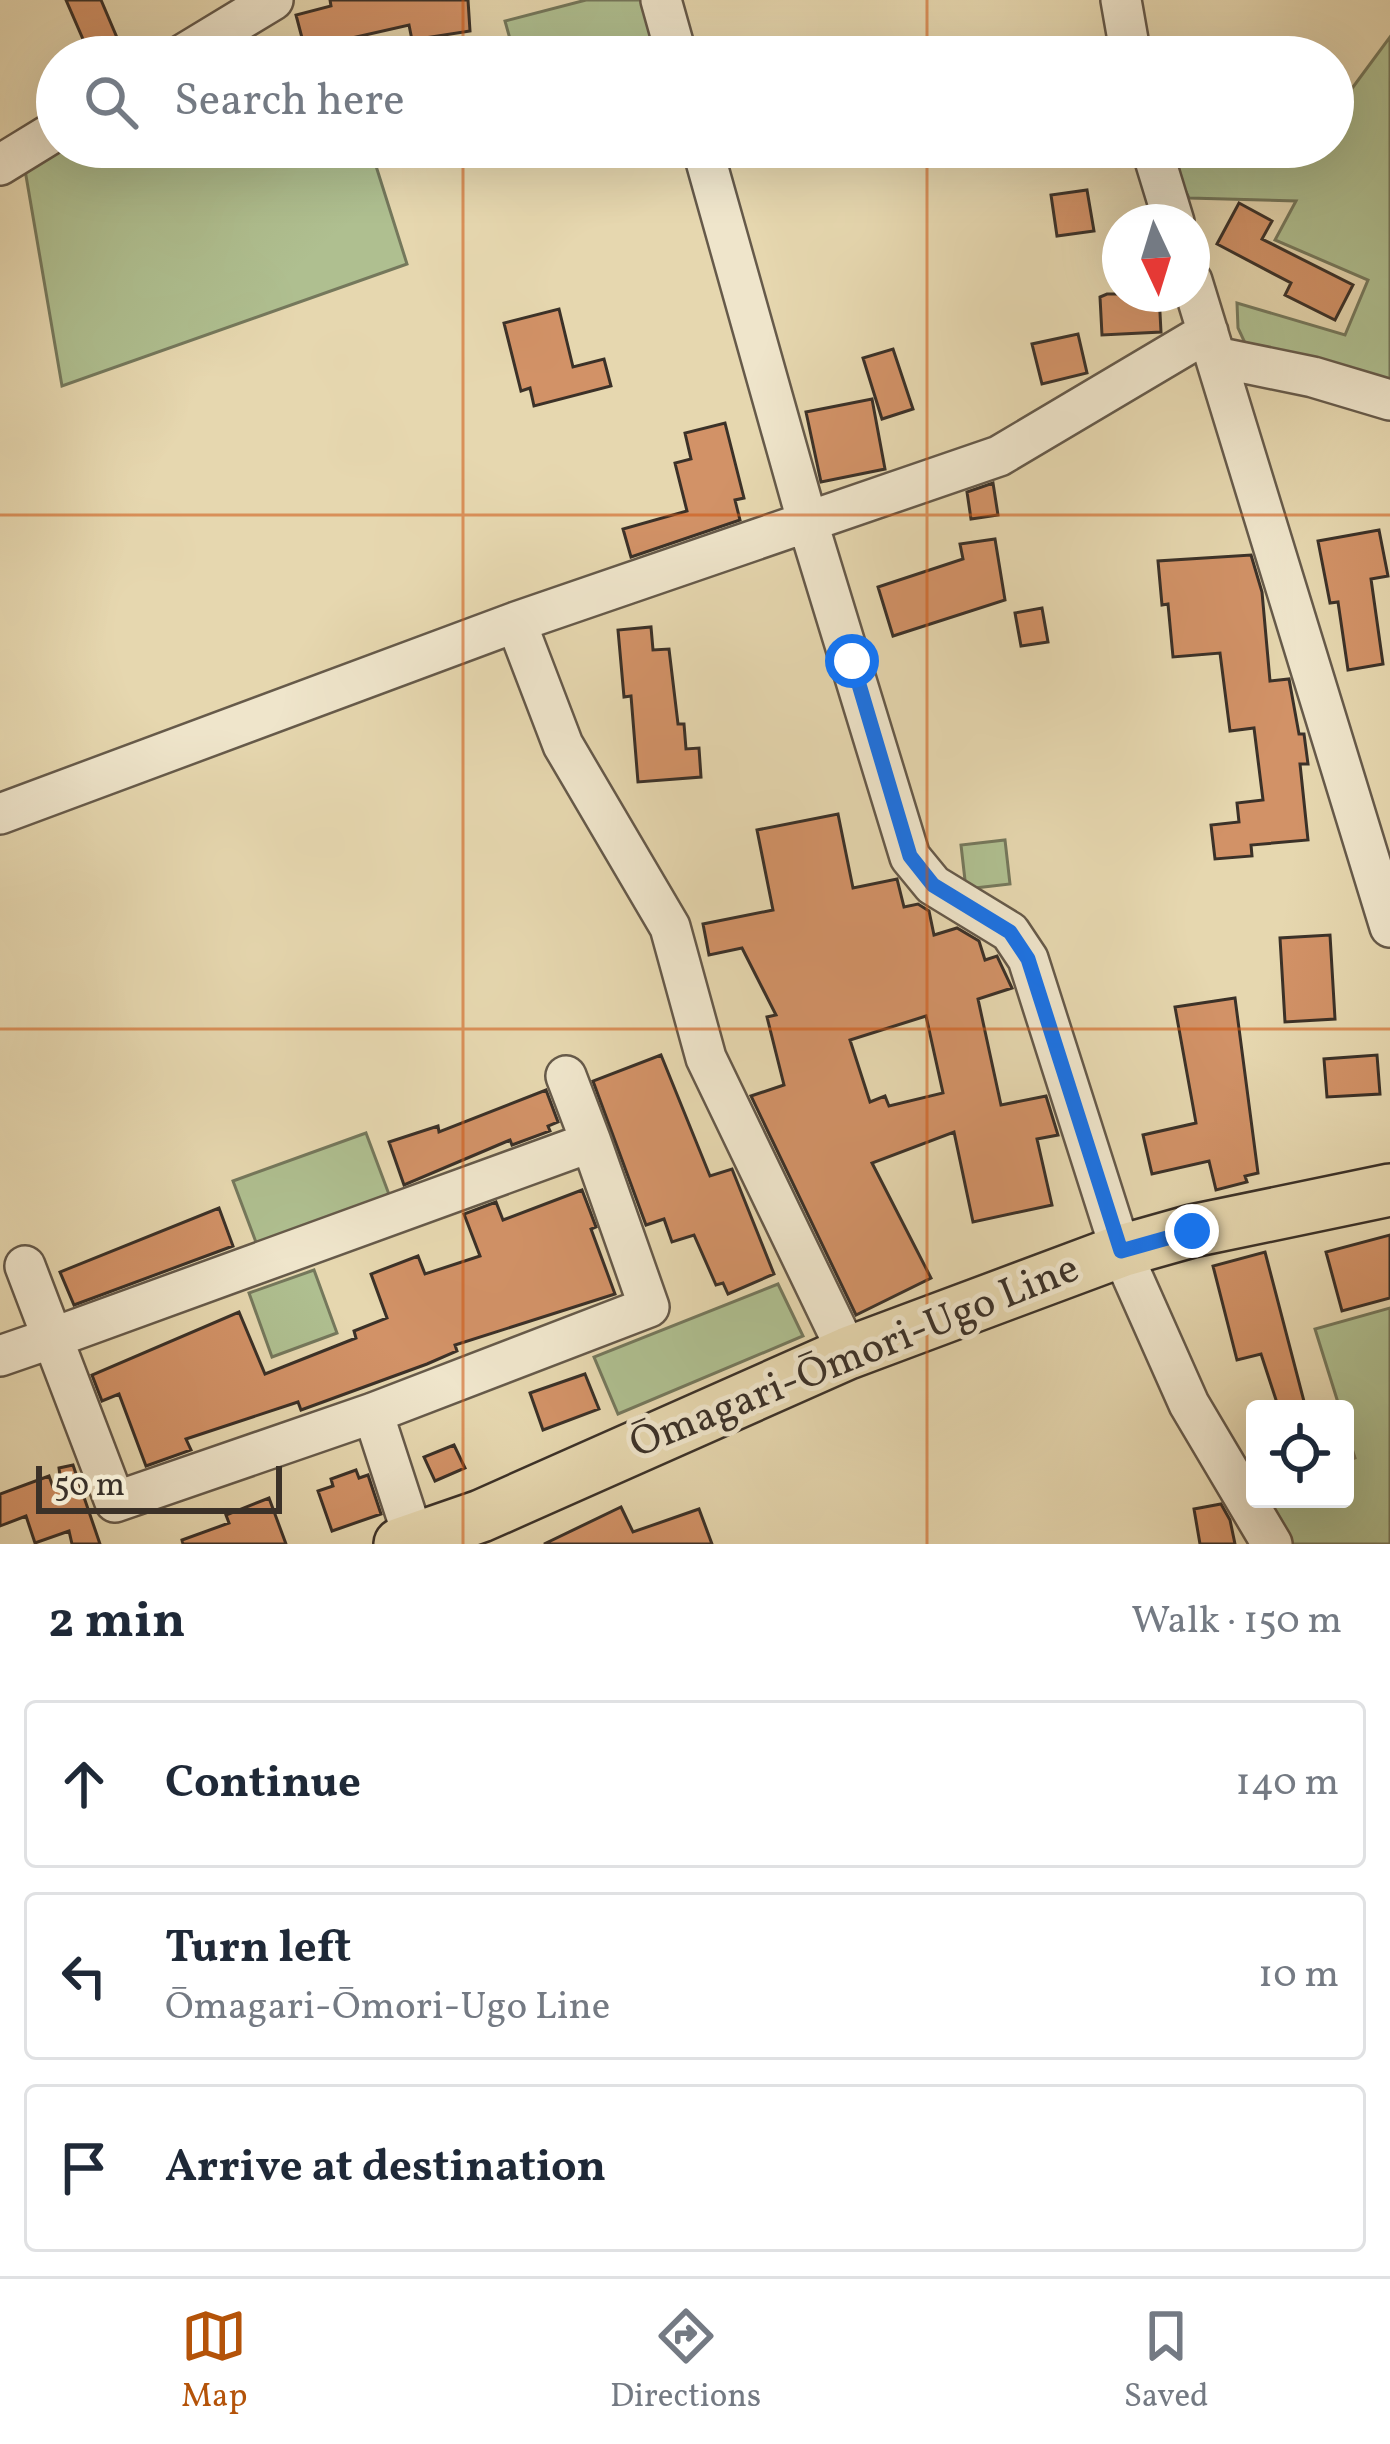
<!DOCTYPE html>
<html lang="en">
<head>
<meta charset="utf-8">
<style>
  body { margin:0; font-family:Vollkorn,serif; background:#f2f2f3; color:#1f2937 }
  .controls { position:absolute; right:36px; bottom:36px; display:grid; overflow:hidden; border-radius:12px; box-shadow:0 12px 48px #0002 }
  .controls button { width:108px; height:108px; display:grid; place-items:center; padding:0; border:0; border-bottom:3px solid #e0e1e3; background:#fff; color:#1f2937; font:60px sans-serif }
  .compass { position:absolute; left:1102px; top:204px; width:108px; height:108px; border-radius:50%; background:#fff; box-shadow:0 12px 48px #0002; rotate:176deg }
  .scale { position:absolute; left:36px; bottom:30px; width:246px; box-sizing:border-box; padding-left:12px; border:6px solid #3b3128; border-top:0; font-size:33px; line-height:42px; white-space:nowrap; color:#3b3128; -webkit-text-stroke:9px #efe5cb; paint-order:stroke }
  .stop { position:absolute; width:36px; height:36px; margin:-27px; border:9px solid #1a73e8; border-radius:50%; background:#fff }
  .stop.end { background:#1a73e8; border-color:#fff; box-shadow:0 3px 12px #0008 }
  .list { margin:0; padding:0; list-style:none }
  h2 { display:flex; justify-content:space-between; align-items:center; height:156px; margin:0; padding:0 48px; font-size:51px }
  h2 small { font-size:39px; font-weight:400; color:#747a83 }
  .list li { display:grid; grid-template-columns:78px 1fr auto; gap:36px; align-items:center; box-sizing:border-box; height:168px; margin:0 24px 24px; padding:0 24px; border:3px solid #e0e1e3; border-radius:12px }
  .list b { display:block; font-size:45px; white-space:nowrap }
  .list p { margin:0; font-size:39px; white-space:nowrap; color:#747a83 }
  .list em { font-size:39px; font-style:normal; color:#747a83 }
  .icon { flex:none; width:66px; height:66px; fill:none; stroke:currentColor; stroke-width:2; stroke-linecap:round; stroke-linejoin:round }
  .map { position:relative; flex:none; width:1390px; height:1544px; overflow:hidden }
  .search { position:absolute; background:#fff; box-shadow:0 12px 48px #0002; left:36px; right:36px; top:36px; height:132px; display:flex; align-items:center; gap:30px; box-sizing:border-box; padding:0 42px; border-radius:66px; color:#747a83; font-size:45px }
  .sheet { height:732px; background:#fff }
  nav { display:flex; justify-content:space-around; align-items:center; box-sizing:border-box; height:168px; border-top:3px solid #e0e1e3; background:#fff; font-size:33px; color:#747a83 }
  nav a { display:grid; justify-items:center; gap:6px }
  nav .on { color:#b45309 }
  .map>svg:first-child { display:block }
  .green { fill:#afbf90; stroke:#75785c; stroke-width:3 }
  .building { fill:#d29267; stroke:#3b3128; stroke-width:3; fill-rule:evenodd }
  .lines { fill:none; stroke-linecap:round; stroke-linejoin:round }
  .minor-casing { stroke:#665a4a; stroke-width:44 }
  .major-casing { stroke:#3b3128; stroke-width:56 }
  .minor { stroke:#efe5cb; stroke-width:39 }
  .major { stroke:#e6d7af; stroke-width:51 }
  .route { stroke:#1a73e8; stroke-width:15 }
  .grid { fill:none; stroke:#ce5310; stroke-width:3; stroke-opacity:0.55 }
  .labels { text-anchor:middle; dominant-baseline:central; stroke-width:10; stroke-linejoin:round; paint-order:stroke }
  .street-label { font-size:42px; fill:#3b3128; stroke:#efe5cb }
</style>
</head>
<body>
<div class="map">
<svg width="1390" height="1544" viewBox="0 0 1390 1544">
  <rect width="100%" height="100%" fill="#e6d7af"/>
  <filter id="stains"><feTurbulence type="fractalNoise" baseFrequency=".00167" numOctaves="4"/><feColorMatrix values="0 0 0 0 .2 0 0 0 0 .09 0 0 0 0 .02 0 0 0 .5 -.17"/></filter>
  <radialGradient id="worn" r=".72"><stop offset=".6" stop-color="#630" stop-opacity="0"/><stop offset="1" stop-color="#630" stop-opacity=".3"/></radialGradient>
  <!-- green -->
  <path class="green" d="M586 0H642L657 57H515L505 21Z
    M1390 37V384L1245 343 1238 328 1237 303 1345 335 1368 280 1275 240 1296 201 1189 198 1173 166 1171 147H1333V107L1339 106Z
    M57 147H370L407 264 62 386 24 164Z
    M1005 840 1010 884 966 889 961 845Z
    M366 1133 390 1197 257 1245 233 1181Z
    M314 1270 337 1333 272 1357 249 1293Z
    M778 1284 803 1336 618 1414 594 1357Z
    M1390 1308V1544H1286L1262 1499H1345V1462L1355 1458 1345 1427V1409H1340L1315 1329Z"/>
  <!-- building -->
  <path class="building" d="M66 0H101L118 40 89 53Z
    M330 0H468L470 31 412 40 409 25 330 43 333 57H307L296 15 331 6Z
    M1087 190 1094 231 1057 236 1051 195Z
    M1239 203 1272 221 1262 239 1353 285 1335 320 1285 295 1291 283 1217 244Z
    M1107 294H1159L1161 332 1102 335 1100 297Z
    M559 309 573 367 604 359 611 386 534 406 530 388 521 391 504 323Z
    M1078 334 1087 373 1042 384 1032 344Z
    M893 349 913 409 882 419 863 358Z
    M872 399 885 469 821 482 806 412Z
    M725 423 744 498 735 500 740 520 631 557 623 529 687 511 675 463 691 459 685 433Z
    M993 483 998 515 971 519 967 492Z
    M1379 530 1388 576 1371 579 1383 664 1348 670 1338 602 1330 603 1318 541Z
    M995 539 1005 600 893 636 878 587 963 559 960 544Z
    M1251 555 1262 592 1270 681 1289 679 1299 734H1304L1308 764H1300L1308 840 1251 845 1252 856 1215 859 1211 825 1239 822 1237 803 1263 800 1254 728 1230 731 1220 653 1173 657 1168 604 1162 605 1158 561Z
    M1042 608 1048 642 1021 646 1015 613Z
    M651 627 653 650 669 649 678 724H684L686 749 699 748 701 777 638 782 631 696 624 697 618 630Z
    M838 814 853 888 897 879 904 907 918 904 929 911 934 935 957 928 979 941 985 960 997 956 1012 988 978 999 1001 1105 1046 1096 1058 1135 1037 1139 1052 1205 973 1222 954 1132 872 1163 931 1278 856 1315 751 1096 784 1085 767 1017 776 1015 742 948 709 955 703 924 773 910 757 830ZM926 1016 943 1093 889 1106 885 1096 870 1102 850 1040Z
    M1330 935 1335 1019 1285 1022 1280 938Z
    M1235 998 1258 1173 1245 1176 1247 1182 1216 1190 1209 1161 1152 1174 1143 1135 1196 1123 1175 1007Z
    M661 1055 710 1176 732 1169 774 1274 728 1294 723 1283 716 1285 694 1235 672 1242 664 1219 646 1225 593 1081Z
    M1377 1055 1380 1094 1327 1097 1324 1059Z
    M546 1090 558 1122 548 1126 550 1131 512 1145 510 1140 404 1185 389 1142 438 1126 439 1132Z
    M582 1190 596 1227 591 1229 615 1294 455 1345 457 1351 427 1364 301 1410 298 1402 186 1439 191 1450 146 1466 119 1394 102 1401 92 1375 239 1312 265 1374 356 1338 354 1331 387 1318 371 1274 418 1256 425 1274 480 1256 464 1214 496 1202 503 1220Z
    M219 1208 233 1246 74 1305 60 1272Z
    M1390 1235V1298L1342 1311 1326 1252Z
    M1265 1252 1306 1409H1279L1261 1354 1237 1360 1213 1266Z
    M585 1374 599 1409 543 1430 530 1393Z
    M454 1445 465 1468 435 1481 424 1457Z
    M73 1465 100 1544H72L69 1531 35 1543 26 1516 0 1526V1494L49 1476 53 1487 61 1484 59 1468Z
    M356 1470 359 1478 368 1475 381 1514 332 1531 318 1491 333 1486 331 1479Z
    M269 1498 286 1544H183L182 1540 229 1523 226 1515Z
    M1221 1504 1230 1520 1235 1544H1200L1194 1509Z
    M621 1507 633 1532 699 1509 712 1544H544Z"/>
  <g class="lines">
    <!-- minor casing -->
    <g class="minor-casing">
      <path id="minor" d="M661 0 677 57
        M1121 0 1131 57
        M179 57 273 0
        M702 147 807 520 910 857 933 885 1010 932 1028 959 1121 1251 1189 1404 1272 1544
        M1151 147 1174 222
        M0 165 57 130
        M1192 281 1390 927
        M1216 357 1313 377 1390 400
        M516 622 563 745 670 927 706 1058 848 1353
        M0 814 516 622 999 456 1208 332
        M566 1076 591 1142
        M0 1356 55 1337 591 1142 649 1307 373 1413 115 1502 25 1266
        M373 1413 414 1539"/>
    </g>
    <!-- major casing -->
    <g class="major-casing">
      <path id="major" d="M400 1544 481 1516 848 1353 1121 1251 1192 1231 1390 1190"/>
    </g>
    <!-- minor -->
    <use href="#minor" class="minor"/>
    <!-- major -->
    <use href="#major" class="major"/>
  </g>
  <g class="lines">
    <!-- route -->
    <path class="route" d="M852 661 910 856 933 885 1010 932 1028 959 1121 1251 1192 1231"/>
  </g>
  <!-- grid -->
  <path class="grid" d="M463 0V57M927 0V57M463 147V1544M927 147V1544M0 515H1390M0 1029H1390"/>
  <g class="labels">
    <!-- street labels -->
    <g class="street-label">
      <text transform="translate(855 1358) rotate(-22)">Ōmagari-Ōmori-Ugo Line</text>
    </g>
  </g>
  <rect width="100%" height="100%" filter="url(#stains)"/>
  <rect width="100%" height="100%" fill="url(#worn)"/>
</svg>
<div class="controls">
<button><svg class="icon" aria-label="locate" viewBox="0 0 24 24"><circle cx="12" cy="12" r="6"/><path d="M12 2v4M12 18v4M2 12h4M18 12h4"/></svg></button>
</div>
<svg class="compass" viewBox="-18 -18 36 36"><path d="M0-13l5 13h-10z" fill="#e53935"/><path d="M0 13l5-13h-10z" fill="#747a83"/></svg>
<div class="scale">50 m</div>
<div class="stop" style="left:852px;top:661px"></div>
<div class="stop end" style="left:1192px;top:1231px"></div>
<div class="search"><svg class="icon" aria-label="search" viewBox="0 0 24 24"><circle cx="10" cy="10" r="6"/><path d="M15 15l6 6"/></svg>Search here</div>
</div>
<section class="sheet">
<h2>2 min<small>Walk · 150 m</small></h2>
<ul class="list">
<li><svg class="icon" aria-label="ahead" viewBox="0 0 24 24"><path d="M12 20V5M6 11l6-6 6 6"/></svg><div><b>Continue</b></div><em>140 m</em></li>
<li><svg class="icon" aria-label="left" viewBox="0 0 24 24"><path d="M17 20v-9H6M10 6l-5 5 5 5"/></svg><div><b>Turn left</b><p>Ōmagari-Ōmori-Ugo Line</p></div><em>10 m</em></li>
<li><svg class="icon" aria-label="arrive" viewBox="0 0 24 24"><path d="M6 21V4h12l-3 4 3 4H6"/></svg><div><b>Arrive at destination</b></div></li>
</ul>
</section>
<nav>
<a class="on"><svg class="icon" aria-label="map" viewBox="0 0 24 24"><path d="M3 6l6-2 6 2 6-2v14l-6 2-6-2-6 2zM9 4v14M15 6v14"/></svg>Map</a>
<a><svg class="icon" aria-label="directions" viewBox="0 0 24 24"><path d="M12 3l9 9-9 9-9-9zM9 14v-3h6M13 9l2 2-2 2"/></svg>Directions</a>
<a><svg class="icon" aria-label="saved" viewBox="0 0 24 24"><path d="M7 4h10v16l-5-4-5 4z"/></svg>Saved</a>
</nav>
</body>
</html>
